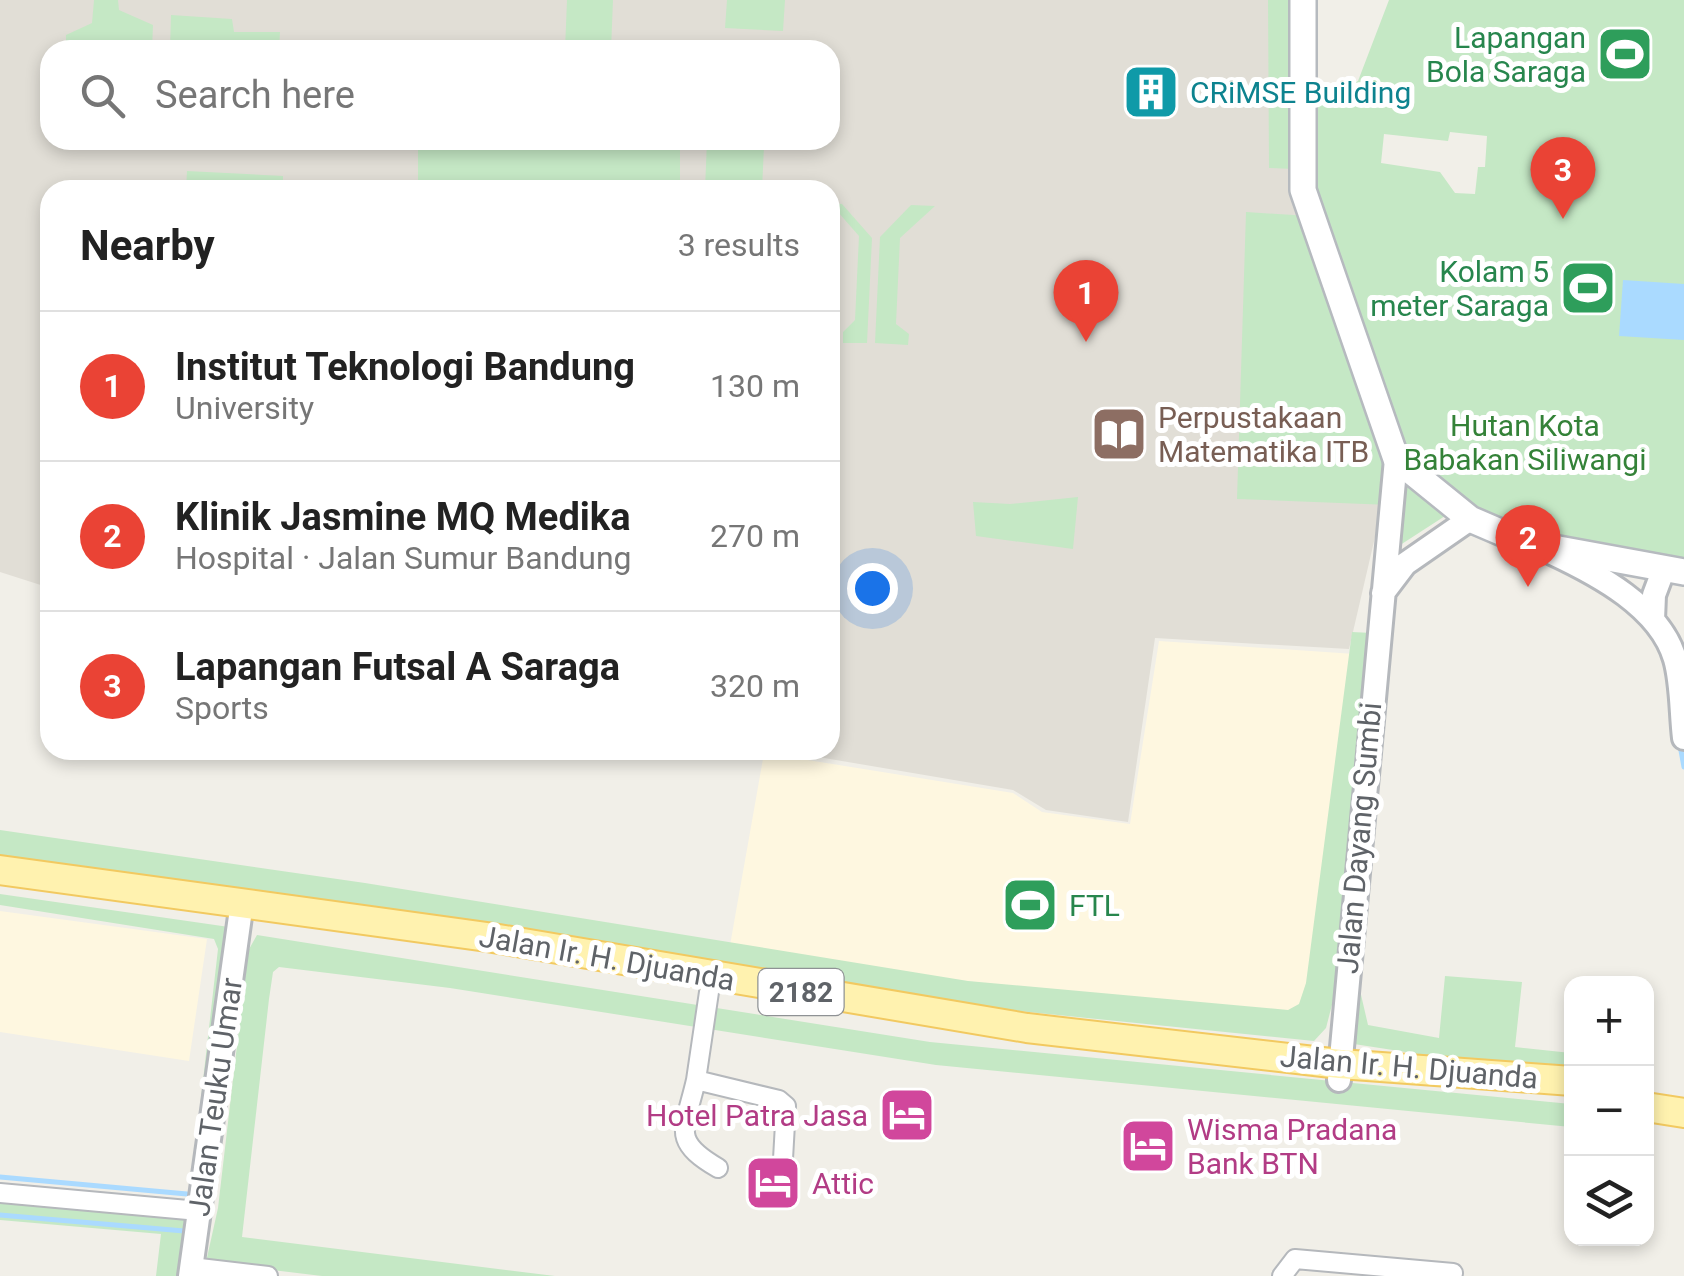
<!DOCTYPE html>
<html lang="en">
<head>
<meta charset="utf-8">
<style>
  body { margin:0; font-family:Roboto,sans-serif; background:#f2f2f2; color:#222 }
  .controls { position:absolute; right:30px; bottom:30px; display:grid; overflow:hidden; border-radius:20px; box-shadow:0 5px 15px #0003 }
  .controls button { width:90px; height:90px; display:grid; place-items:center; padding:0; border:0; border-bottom:2px solid #e0e0e0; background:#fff; color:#222; font:50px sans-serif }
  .you { position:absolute; left:872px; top:588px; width:35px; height:35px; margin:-25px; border:8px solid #fff; border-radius:50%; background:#1a73e8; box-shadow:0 0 0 15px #1a73e833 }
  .badge { display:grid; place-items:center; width:65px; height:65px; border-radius:50%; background:#ea4335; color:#fff; font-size:32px; font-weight:700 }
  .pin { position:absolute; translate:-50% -82px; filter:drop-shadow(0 2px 5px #0008) }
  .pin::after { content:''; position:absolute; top:52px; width:35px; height:30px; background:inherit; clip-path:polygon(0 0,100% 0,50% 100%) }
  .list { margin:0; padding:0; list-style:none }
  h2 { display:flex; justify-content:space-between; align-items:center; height:130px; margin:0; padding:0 40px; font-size:42px }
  h2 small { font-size:32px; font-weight:400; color:#767676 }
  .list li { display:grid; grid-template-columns:65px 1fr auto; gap:30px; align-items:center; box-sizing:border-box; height:150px; padding:0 40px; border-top:2px solid #e0e0e0 }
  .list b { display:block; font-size:38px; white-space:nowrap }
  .list p { margin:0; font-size:32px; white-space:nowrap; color:#767676 }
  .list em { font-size:32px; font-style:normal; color:#767676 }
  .icon { flex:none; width:55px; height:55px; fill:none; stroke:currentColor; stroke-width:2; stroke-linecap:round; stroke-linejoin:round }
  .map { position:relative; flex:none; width:1684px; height:1276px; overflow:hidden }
  .search { position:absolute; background:#fff; box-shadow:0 5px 15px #0003; left:40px; top:40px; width:800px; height:110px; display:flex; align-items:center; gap:25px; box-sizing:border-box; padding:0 35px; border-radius:30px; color:#767676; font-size:38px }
  .panel { position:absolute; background:#fff; box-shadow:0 5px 15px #0003; left:40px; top:180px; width:800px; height:580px; border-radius:30px }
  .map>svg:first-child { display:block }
  .commercial { fill:#fef7e0 }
  .education { fill:#e1ded6; fill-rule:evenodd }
  .green { fill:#c5e8c5; fill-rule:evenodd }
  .water { fill:#aadaff }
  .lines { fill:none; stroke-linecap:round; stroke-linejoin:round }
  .stream { stroke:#aadaff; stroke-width:5 }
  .minor-casing { stroke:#b5b8bc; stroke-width:22 }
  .tertiary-casing { stroke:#b5b8bc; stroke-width:28 }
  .secondary-casing { stroke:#b6babf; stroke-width:30 }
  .primary-casing { stroke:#f2c960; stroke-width:32 }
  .minor { stroke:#fff; stroke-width:18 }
  .tertiary { stroke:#fff; stroke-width:22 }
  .secondary { stroke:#fff; stroke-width:25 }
  .primary { stroke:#fff2af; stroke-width:28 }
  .labels { text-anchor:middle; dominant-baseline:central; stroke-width:10; stroke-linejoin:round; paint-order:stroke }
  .shield { fill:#fff; stroke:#8f9295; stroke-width:2.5 }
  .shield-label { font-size:28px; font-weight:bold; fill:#5f6368 }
  .leisure-label { font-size:30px; fill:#27864d; stroke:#fff; text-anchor:end }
  .culture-label { font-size:30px; fill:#0d838f; stroke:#fff; text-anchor:start }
  .education-label { font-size:30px; fill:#785e54; stroke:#fff; text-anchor:start }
  .park-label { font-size:30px; fill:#348238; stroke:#fff }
  .street-label { font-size:30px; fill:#5f6368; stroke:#fff }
  .hotel-label { font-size:30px; fill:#b23c85; stroke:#fff; text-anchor:start }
</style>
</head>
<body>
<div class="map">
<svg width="1684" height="1276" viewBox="0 0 1684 1276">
  <rect width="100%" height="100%" fill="#f1efe8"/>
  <!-- commercial -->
  <path class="commercial" d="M1159 641 1355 654 1326 993 1298 1023 729 951 764 753 1013 793 1042 812 1130 824Z
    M0 911 207 939 189 1061 0 1032Z"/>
  <!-- education -->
  <path class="education" d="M0 0H1289L1294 169 1385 494 1349 649 1155 638 1128 822 1046 810 1013 790 777 750H830V190H50V588L0 572ZM50 50H830V140H50Z"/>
  <!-- green -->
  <path class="green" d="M94 0H118L119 10 153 25 152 50H66V35L92 23Z
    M567 0H613L611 50H565Z
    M727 0H785L783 31 725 28Z
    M1268 0H1289L1294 169 1269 168Z
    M1389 0H1684V559L1505 527 1465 511 1405 450 1314 192 1313 89 1343 88 1358 81ZM1450 132 1487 136 1485 167H1478L1475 194 1455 193 1440 172 1381 163 1384 134 1448 141Z
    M171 15 232 19 234 32H280L279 50H170Z
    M418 140H680V190L418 187Z
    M707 140H760L764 146 762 190H705Z
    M187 171 283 176V190H186Z
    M830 203 842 204 872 238 867 343H843V332L855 320 859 236Z
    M911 205 935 206 900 238 896 324 909 334 908 345 875 343 880 237Z
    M1246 212 1309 216 1396 459 1390 505 1237 499Z
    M1403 479 1445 516 1394 549Z
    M1078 497 1073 549 976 536 973 502 1010 504Z
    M1352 632 1372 633 1334 997 1326 1028 1314 1041 959 1005 418 916 0 855V830L365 883 968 981 1288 1010 1299 1004 1306 983Z
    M1379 634 1393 636 1362 936 1359 986 1368 1025 1439 1038 1445 976 1522 982 1515 1047 1571 1053V1067L1438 1057 1354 1044Z
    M0 894 229 927 240 959 212 1205 189 1203 218 949 214 939 0 905Z
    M257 935 930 1042 1571 1104V1127L936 1065 450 988 279 967 273 972 269 999 242 1237 555 1276H322L206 1262 218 1208 248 951Z
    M0 1200 211 1219 198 1276H156L161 1234 0 1220Z"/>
  <!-- water -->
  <path class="water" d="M1570 268 1607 271 1605 307 1568 305Z
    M1623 280 1684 284V340L1619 336Z"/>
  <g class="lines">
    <!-- stream -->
    <path class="stream" d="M1680 745 1684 767
      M0 1177 187 1194
      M0 1215 184 1231"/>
    <!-- minor casing -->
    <g class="minor-casing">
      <path id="minor" d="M709 992 696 1080 779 1100 786 1106 783 1159
        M696 1080C685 1129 670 1140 718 1168
        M0 1193 199 1211
        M191 1267 268 1276
        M1282 1276 1295 1259 1453 1273"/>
    </g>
    <!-- tertiary casing -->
    <g class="tertiary-casing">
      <path id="tertiary" d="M1552 553C1597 574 1660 607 1675 659 1682 683 1681 713 1684 738
        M1383 593 1405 564 1470 519
        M1653 620 1654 595 1663 571
        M1339 1080 1396 459
        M190 1276 242 902"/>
    </g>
    <!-- secondary casing -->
    <g class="secondary-casing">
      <path id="secondary" d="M1303 0V190L1396 459 1470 519 1526 543 1684 572"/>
    </g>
    <!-- primary casing -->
    <g class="primary-casing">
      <path id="primary" d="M0 870 487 937 1027 1028 1340 1064 1572 1081
        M1646 1107 1684 1113"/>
    </g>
    <!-- minor -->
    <use href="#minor" class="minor"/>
    <!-- tertiary -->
    <use href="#tertiary" class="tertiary"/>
    <!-- secondary -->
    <use href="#secondary" class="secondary"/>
    <!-- primary -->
    <use href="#primary" class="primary"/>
  </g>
  <!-- icons -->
  <defs>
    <g id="stadium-square" transform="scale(2.875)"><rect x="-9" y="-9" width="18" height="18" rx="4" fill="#2e9e5b" stroke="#fff"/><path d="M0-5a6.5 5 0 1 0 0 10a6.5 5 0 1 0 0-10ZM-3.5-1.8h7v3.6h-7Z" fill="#fff"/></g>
    <g id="building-square" transform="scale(2.875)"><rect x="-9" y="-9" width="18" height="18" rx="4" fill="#0f9aa8" stroke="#fff"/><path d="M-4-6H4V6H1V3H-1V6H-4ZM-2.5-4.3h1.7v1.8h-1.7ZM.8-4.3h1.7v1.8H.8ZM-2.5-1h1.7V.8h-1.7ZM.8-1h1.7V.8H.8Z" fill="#fff"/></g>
    <g id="library-square" transform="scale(2.875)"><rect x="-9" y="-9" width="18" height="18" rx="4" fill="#8d6e63" stroke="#fff"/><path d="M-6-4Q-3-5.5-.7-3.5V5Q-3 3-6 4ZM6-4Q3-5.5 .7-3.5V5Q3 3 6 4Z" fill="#fff"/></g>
    <g id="hotel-square" transform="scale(2.875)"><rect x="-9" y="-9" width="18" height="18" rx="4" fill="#d1479c" stroke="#fff"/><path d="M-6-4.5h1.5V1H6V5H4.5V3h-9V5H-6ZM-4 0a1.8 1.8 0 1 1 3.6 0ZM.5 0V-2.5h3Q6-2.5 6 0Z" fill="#fff"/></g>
  </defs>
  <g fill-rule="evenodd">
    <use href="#stadium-square" x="1625" y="54"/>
    <use href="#building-square" x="1151" y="92"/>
    <use href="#stadium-square" x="1588" y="288"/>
    <use href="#library-square" x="1119" y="434"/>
    <use href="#stadium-square" x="1030" y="905"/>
    <use href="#hotel-square" x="907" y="1115"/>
    <use href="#hotel-square" x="1148" y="1146"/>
    <use href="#hotel-square" x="773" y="1183"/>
  </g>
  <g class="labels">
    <!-- shield labels -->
    <rect class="shield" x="758.5" y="969" width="85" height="46" rx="8"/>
    <g class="shield-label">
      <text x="801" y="992">2182</text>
    </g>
    <!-- leisure labels -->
    <g class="leisure-label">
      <text x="1586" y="37">Lapangan<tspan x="1586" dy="34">Bola Saraga</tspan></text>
      <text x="1549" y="271">Kolam 5<tspan x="1549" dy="34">meter Saraga</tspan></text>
      <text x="1069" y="905" text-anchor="start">FTL</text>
    </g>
    <!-- culture labels -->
    <g class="culture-label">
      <text x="1190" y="92">CRiMSE Building</text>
    </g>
    <!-- education labels -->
    <g class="education-label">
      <text x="1158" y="417">Perpustakaan<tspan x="1158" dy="34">Matematika ITB</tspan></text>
    </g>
    <!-- park labels -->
    <g class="park-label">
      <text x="1525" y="425">Hutan Kota<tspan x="1525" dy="34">Babakan Siliwangi</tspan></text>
    </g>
    <!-- street labels -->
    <g class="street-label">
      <text transform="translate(1359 838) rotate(-85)">Jalan Dayang Sumbi</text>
      <text transform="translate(607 958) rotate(10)">Jalan Ir. H. Djuanda</text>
      <text transform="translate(1409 1067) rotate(5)">Jalan Ir. H. Djuanda</text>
      <text transform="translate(215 1097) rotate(-82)">Jalan Teuku Umar</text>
    </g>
    <!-- hotel labels -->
    <g class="hotel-label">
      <text x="868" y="1115" text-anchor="end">Hotel Patra Jasa</text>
      <text x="1187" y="1129">Wisma Pradana<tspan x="1187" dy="34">Bank BTN</tspan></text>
      <text x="812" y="1183">Attic</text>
    </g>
  </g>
</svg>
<div class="controls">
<button>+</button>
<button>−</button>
<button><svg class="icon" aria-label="layers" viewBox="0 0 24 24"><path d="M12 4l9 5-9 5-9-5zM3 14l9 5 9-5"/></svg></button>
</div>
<div class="you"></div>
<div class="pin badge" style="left:1086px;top:342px">1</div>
<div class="pin badge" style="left:1528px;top:587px">2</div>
<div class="pin badge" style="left:1563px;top:219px">3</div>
<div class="search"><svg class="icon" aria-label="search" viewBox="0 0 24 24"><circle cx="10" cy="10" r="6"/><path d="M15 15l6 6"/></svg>Search here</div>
<section class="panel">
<h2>Nearby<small>3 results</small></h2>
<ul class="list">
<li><span class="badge">1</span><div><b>Institut Teknologi Bandung</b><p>University</p></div><em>130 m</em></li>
<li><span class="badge">2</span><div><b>Klinik Jasmine MQ Medika</b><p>Hospital · Jalan Sumur Bandung</p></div><em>270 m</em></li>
<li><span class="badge">3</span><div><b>Lapangan Futsal A Saraga</b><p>Sports</p></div><em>320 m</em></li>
</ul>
</section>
</div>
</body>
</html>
